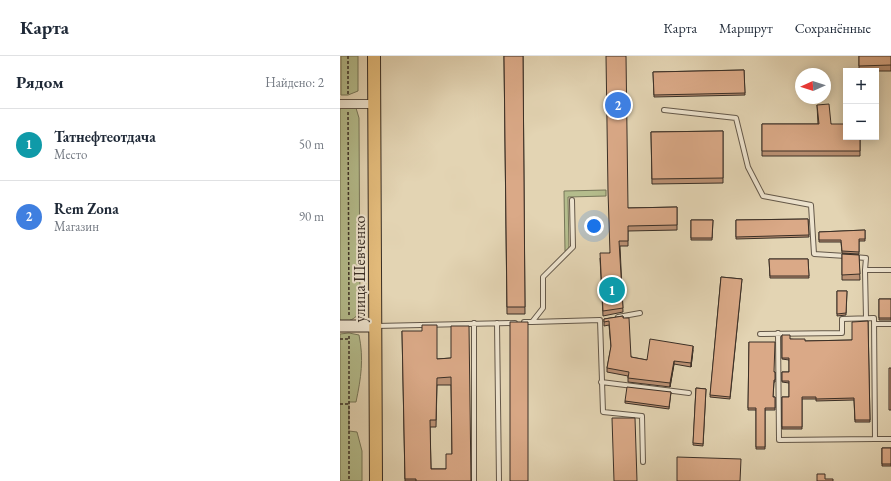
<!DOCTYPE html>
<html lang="ru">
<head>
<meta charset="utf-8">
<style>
  body { margin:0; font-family:"EB Garamond",serif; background:#f2f2f3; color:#1f2937 }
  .controls { position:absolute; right:12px; top:12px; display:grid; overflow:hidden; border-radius:0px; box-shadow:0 2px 10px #0003 }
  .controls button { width:36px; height:36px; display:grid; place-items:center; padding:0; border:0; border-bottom:1px solid #e0e1e3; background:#fff; color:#1f2937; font:20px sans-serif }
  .compass { position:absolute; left:455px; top:12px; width:36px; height:36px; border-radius:50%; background:#fff; box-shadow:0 2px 10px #0003; rotate:267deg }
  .you { position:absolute; left:254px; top:170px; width:14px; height:14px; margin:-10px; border:3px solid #fff; border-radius:50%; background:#1a73e8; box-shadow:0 0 0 6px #1a73e833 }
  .badge { display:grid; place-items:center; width:26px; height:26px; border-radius:50%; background:#111827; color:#fff; font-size:13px; font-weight:700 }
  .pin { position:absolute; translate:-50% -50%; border:2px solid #fff; box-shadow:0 1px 4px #0006 }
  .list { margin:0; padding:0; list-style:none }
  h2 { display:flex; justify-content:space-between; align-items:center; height:52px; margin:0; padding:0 16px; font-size:17px }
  h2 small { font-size:13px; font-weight:400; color:#747a83 }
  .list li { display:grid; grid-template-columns:26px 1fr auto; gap:12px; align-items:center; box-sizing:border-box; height:72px; padding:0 16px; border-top:1px solid #e0e1e3 }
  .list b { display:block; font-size:15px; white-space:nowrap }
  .list p { margin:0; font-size:13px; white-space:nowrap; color:#747a83 }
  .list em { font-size:13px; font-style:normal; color:#747a83 }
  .map { position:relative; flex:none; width:551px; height:425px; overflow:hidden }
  header { display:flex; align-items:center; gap:24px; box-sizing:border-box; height:56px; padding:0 20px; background:#fff; border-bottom:1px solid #e0e1e3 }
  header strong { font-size:19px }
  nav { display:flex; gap:22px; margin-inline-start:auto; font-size:14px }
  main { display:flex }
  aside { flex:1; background:#fff }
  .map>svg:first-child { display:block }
  .green { fill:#b4bc8c; stroke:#777659 }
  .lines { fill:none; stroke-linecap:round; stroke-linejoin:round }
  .lane-casing { stroke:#645849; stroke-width:6 }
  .street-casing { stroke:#645849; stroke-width:10 }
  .secondary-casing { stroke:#3a2f26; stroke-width:13 }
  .primary-casing { stroke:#3a2f26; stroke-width:14 }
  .path { stroke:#3a2f26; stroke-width:1.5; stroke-dasharray:3 2; stroke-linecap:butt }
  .lane { stroke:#ede3ce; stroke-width:4 }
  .street { stroke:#ede3ce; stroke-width:8 }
  .secondary { stroke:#ede3ce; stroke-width:11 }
  .primary { stroke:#e2ba7a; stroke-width:12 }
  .wall { fill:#bb9174; stroke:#3a2f26; fill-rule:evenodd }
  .shaded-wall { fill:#99765e; stroke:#3a2f26 }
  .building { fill:#daa987; stroke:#3a2f26; fill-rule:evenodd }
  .labels { text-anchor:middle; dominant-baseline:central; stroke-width:4; stroke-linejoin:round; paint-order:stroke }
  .street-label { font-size:16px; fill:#3a2f26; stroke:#ede3ce }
</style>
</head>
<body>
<header>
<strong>Карта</strong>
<nav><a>Карта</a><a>Маршрут</a><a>Сохранённые</a></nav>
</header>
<main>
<aside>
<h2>Рядом<small>Найдено: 2</small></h2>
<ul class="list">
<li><span class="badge" style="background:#0f9aa8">1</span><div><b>Татнефтеотдача</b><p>Место</p></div><em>50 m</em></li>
<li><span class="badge" style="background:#3f7fe0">2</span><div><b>Rem Zona</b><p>Магазин</p></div><em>90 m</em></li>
</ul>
</aside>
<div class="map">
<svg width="551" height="425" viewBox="0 0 551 425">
  <rect width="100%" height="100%" fill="#e3d4b3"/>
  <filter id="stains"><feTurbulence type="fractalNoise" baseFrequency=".005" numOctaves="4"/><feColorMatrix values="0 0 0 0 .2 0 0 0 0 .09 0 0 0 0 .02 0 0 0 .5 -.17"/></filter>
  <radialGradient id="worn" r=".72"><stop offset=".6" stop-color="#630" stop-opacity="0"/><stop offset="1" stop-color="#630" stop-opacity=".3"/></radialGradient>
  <!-- green -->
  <path class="green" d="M1 0H18V35L8 39H1Z
    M8 50 16 52 19 62 20 256C15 263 9 266 0 266V53Z
    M266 134V140L228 141 229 195H225L224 135Z
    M9 277 19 279C24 303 21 322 16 346H9V375L17 376 22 395V425H0V278Z"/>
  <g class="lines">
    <!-- lane casing -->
    <g class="lane-casing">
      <path id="lane" d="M324 54 396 62 408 111 423 140 471 149 474 198 506 200
        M514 201 526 202 525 214
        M278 261 300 257
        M526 262 525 214H551
        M184 266H192L203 252V221L233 191 232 144
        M192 266 260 264 263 356 302 360 303 406
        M134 267V425
        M157 267 159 425
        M534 268H551
        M36 270 175 267
        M438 277 439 384 535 383
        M420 278 502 277V263L534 262 535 383H551
        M261 326 349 337"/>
    </g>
    <!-- street casing -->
    <g class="street-casing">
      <path id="street" d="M0 48H34"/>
    </g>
    <!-- secondary casing -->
    <g class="secondary-casing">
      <path id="secondary" d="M0 270H35"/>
    </g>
    <!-- primary casing -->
    <g class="primary-casing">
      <path id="primary" d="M34 0 36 425"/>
    </g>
    <!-- path -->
    <path class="path" d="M8 0V40
      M8 56 9 260
      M9 280V425
      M0 283H9
      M0 348H9"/>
    <!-- lane -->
    <use href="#lane" class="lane"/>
    <!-- street -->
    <use href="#street" class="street"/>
    <!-- secondary -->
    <use href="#secondary" class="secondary"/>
    <!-- primary -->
    <use href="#primary" class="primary"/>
  </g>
  <!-- wall -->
  <path class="wall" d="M164 0H183L185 258H167Z
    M519 0H551V15H519Z
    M404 14 405 39 314 41 313 16Z
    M477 49 491 68 520 81V100H422V68H478Z
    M383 75V127L312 128 311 76Z
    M337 151V174L288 175V190H280L283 256 263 260 260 202 270 197 288 152Z
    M468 163 469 181 396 183V164Z
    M351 164H373L372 184H351Z
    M525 174V185H519V198L502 197 501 186H479V176Z
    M502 198 519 199 520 224H502Z
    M429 203H468L469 222H430Z
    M381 221 402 223 390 343 370 341Z
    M497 235H507L506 259 497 260Z
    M539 243H551V264H539Z
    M283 260 291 301 307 304 353 294 351 311 334 308 330 331 288 326V320L267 316V312L271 291 269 269 264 270V263Z
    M528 265 530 366H515L514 344 476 345V343H462V373H442V341H449V327L442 326V316H449V304L442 303V279L450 283 465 285 512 284Z
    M62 275 97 303 111 302 131 425H65ZM97 329H111L112 398 106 413H91L90 371H96Z
    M409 286 434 316H435V326H434L433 341H435V354H425V393H416V354H408Z
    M356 332 366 333 363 390 353 389Z
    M331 336 329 353 285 347V345Z
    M542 392H551V410H542Z"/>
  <!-- shaded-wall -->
  <path class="shaded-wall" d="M353 290V294L351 311V307Z
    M334 305V308L330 331V327Z"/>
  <!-- building -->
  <path class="building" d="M164 0H183L185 251H167Z
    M266 0H286L288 152 337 151V169L288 170V185H279L283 252 263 255 260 197H270L268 135Z
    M519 0H551V9L519 10Z
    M404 14 405 37 314 39 313 16Z
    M489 48 491 68H506V81H520V95H422V68H479L477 49Z
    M383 75V122L312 123 311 76Z
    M468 163 469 179 396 181V164Z
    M351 164H373L372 182H351Z
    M525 174V183H519V196L502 195 501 184H479V176Z
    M502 198 519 199 520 218 502 219Z
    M429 203H468L469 220H430Z
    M381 221 402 223 390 341 370 339Z
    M497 235H507L506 257 497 258Z
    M539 243H551V262H539Z
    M283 260V262H289L291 301 307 304 310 283 353 290 351 307 334 305 330 327 288 322 289 316 267 312 271 290 269 265 264 266V263Z
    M528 265 530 364H515L514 342 476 343V341H462V371H442V341H449V325H442V316H449V302H442V279H450V283H465V285L512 284V266Z
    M170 266H188V425H170Z
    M82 269H97V303L111 302V270H129L131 425H76V423H65L62 275H82ZM111 321 112 398H106V413H91L90 364H96L97 322Z
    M409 286H435L434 316H435V324H434L433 341H435V352H425V391H416V352H408Z
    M549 312H551V354H549Z
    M287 331 331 336 329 351 285 345Z
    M356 332 366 333 363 388 353 387Z
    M272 362H295L297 425H274Z
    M542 392H551V408H542Z
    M337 401 401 403 400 425H337Z
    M477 418H485V423H493V425H477Z"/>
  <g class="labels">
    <!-- street labels -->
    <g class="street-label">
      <text transform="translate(19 213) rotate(-90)">улица Шевченко</text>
    </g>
  </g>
  <rect width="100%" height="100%" filter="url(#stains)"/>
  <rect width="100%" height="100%" fill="url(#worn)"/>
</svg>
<div class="controls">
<button>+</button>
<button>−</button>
</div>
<svg class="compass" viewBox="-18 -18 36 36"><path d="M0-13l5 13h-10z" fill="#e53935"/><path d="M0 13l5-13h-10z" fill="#747a83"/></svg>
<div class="you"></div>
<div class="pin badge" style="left:272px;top:234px;background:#0f9aa8">1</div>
<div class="pin badge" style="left:278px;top:49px;background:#3f7fe0">2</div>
</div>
</main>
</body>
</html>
